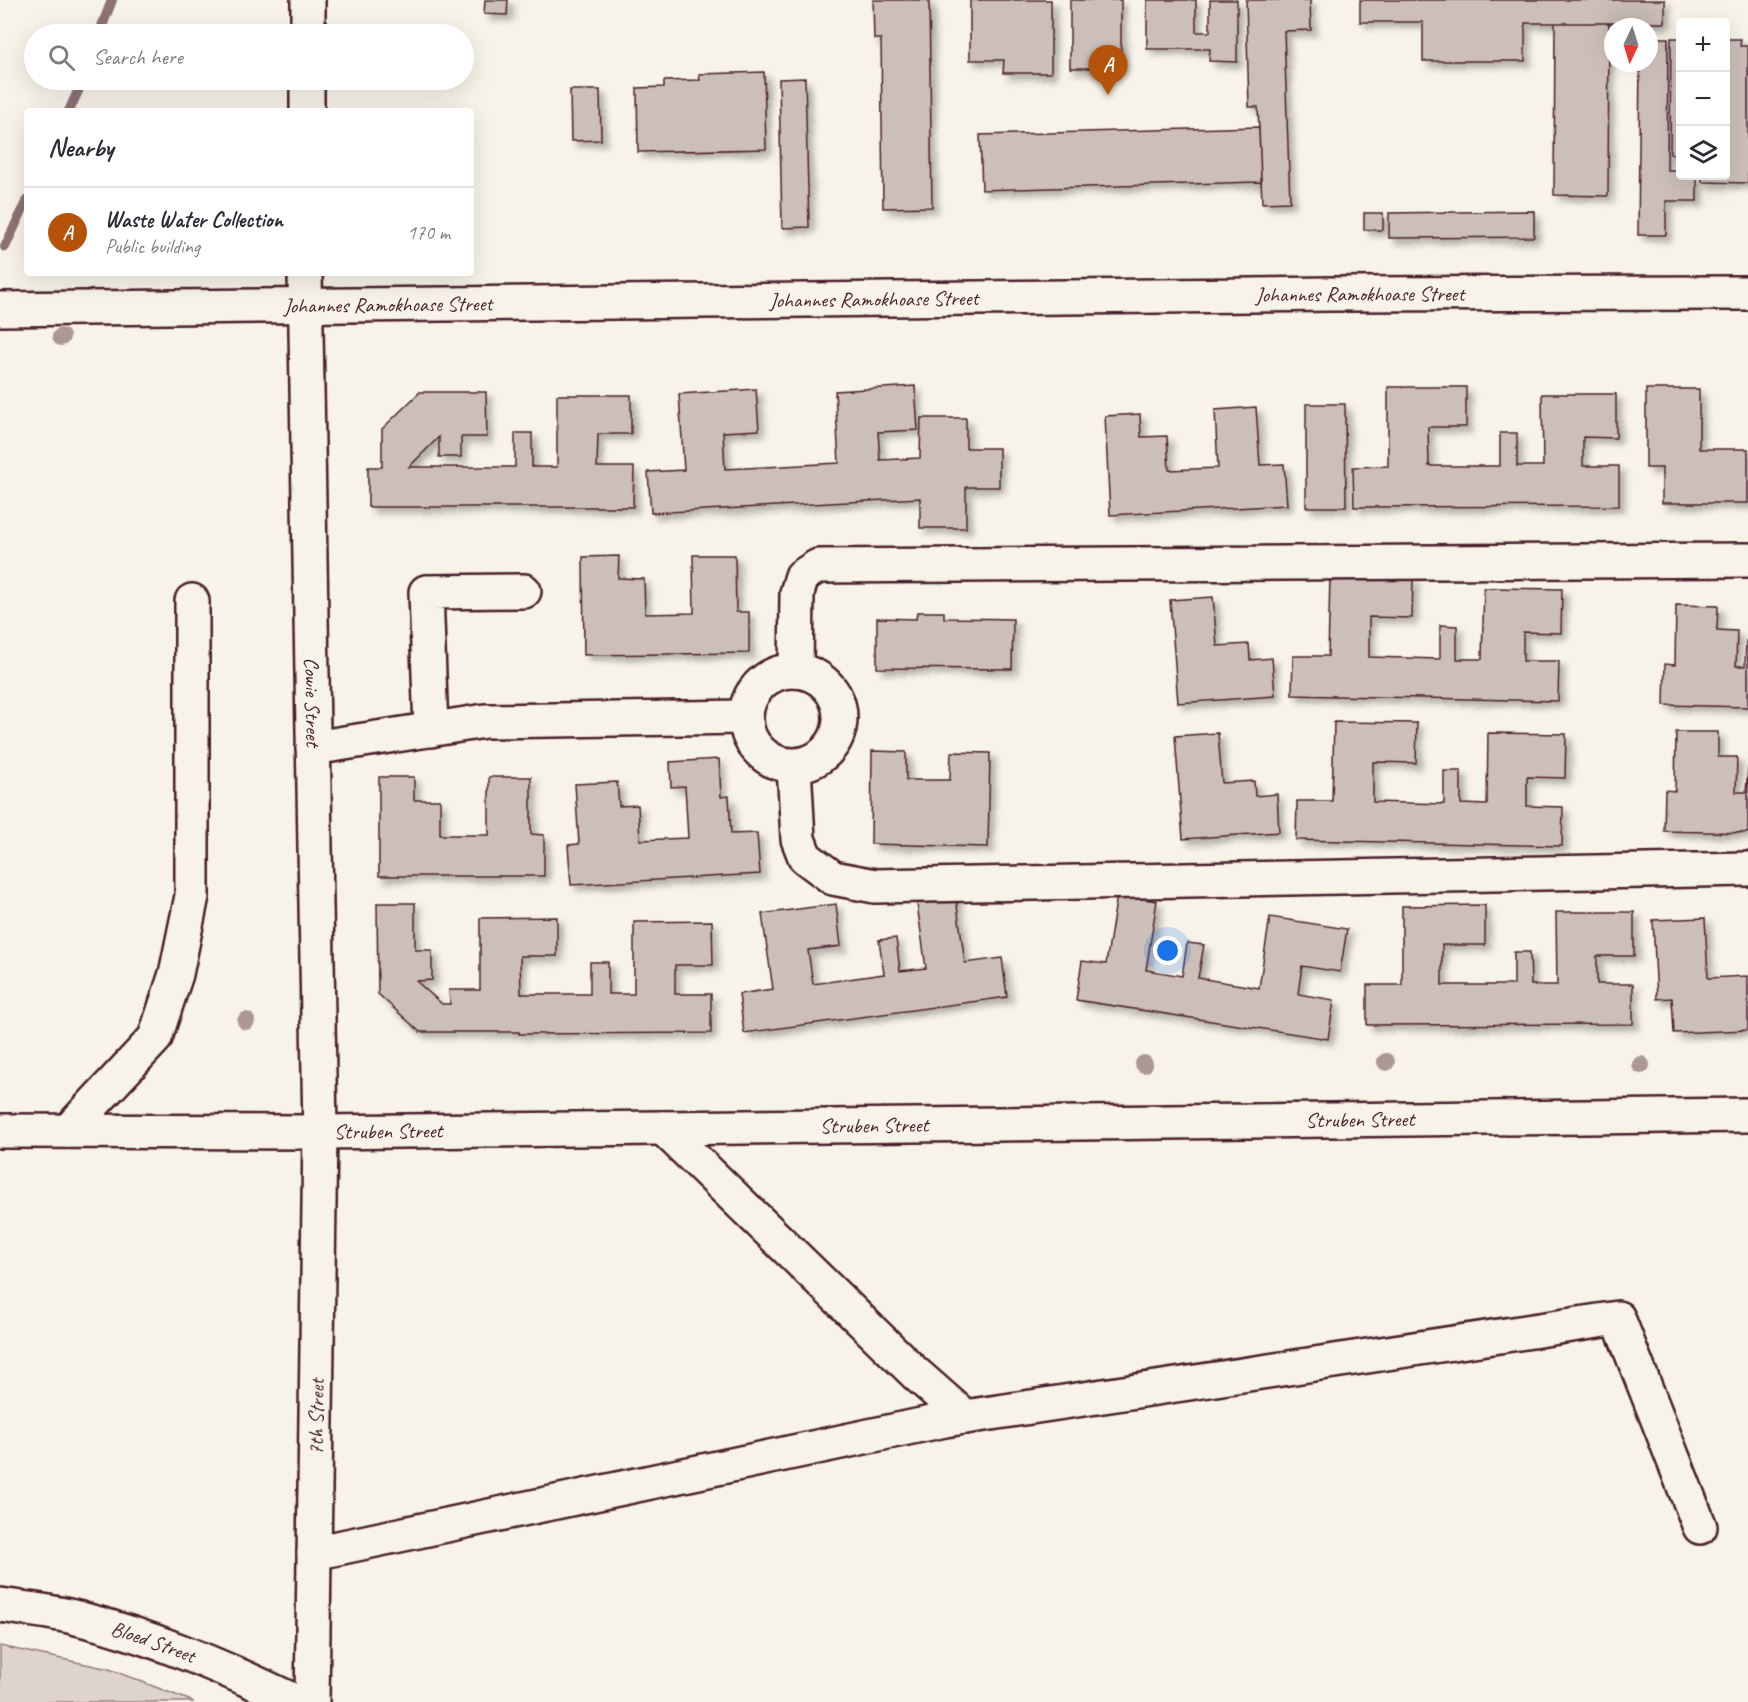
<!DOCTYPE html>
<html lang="en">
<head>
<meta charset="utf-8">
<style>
  body { margin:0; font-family:Caveat,sans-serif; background:#f7f7f7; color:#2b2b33 }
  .controls { position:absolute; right:18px; top:18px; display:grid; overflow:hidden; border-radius:6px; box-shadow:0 6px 24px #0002 }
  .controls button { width:54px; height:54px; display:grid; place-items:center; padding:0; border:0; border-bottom:2px solid #e1e1e2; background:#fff; color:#2b2b33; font:30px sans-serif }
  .compass { position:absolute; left:1604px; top:18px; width:54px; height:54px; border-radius:50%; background:#fff; box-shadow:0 6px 24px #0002; rotate:184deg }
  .you { position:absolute; left:1168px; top:951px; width:21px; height:21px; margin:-15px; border:4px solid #fff; border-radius:50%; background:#1a73e8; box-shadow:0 0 0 9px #1a73e833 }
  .badge { display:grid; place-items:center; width:39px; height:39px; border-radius:50%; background:#b45309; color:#fff; font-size:20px; font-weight:700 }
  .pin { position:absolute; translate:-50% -50px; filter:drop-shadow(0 2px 3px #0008) }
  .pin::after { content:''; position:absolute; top:32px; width:21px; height:18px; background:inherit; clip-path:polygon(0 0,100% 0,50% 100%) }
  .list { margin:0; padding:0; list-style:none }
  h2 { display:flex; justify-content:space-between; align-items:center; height:78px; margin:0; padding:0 24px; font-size:26px }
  h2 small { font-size:20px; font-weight:400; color:#7c7c81 }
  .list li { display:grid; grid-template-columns:39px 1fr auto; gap:18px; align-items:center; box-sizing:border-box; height:90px; padding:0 24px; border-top:2px solid #e1e1e2 }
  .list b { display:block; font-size:22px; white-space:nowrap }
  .list p { margin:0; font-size:20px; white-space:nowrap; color:#7c7c81 }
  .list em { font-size:20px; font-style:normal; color:#7c7c81 }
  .icon { flex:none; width:33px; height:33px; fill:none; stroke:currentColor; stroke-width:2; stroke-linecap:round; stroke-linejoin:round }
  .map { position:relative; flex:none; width:1748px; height:1702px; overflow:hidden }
  .search { position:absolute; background:#fff; box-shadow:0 6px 24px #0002; left:24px; top:24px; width:450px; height:66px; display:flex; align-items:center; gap:15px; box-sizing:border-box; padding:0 21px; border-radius:33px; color:#7c7c81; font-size:22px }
  .panel { position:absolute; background:#fff; box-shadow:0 6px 24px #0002; left:24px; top:108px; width:450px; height:168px; border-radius:6px }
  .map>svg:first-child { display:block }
  .green { fill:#ded4cc; stroke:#947a7c; stroke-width:1.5 }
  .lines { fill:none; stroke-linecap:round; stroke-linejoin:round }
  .stream { stroke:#8e7275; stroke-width:10 }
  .building { fill:#ccbfb9; stroke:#4a1f2b; stroke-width:1.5; filter:url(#shadow) }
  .minor-casing { stroke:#4a1f2b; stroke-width:38 }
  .major-casing { stroke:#4a1f2b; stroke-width:38 }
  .minor { stroke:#f7f3e8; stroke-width:33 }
  .major { stroke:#f7f3e8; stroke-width:33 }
  .tree { fill:#ac9796 }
  .labels { text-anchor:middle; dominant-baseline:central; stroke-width:6; stroke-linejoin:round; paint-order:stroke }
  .street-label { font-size:21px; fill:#4a1f2b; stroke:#f7f3e8 }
</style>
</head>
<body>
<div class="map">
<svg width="1748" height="1702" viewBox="0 0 1748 1702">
  <defs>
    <filter id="shadow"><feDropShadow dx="5.5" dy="5.5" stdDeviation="3" flood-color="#0004"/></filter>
  </defs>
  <rect width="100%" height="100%" fill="#f7f3e8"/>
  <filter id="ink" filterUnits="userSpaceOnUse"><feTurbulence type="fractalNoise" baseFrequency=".0167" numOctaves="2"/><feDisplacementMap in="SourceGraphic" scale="12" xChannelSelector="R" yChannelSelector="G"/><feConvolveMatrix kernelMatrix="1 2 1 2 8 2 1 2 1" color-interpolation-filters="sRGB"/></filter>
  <g filter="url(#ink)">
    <!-- green -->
    <path class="green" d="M0 1646 109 1669 194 1702H0Z"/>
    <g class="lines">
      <!-- stream -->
      <path class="stream" d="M99 34 112 0
        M69 111 83 80
        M5 247 27 200"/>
    </g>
    <!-- building -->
    <path class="building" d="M485 0H508L507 15 484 14Z
      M873 0H929L932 207 883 208 881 39H874Z
      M970 0H1051V73H1003L1004 60H970Z
      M1070 0H1121V68H1070Z
      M1147 0H1196V32H1210V0H1237V62L1209 61 1210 49H1147Z
      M1246 0H1310L1311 30 1284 31 1290 202 1262 203 1258 107H1249Z
      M1360 0H1665V23H1525V61H1423V22H1360Z
      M1555 23H1609L1608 196 1554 195Z
      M1649 38H1668L1667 170H1680V176H1697V201H1666V235H1638L1640 63H1649Z
      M1671 38H1680V154H1670Z
      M1726 39H1741L1740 46H1748V183L1702 182V176H1726Z
      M764 72 766 149 638 152 637 88 664 87V81L700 80 699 74Z
      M805 78 809 227 782 228 779 79Z
      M570 90H600L601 140 571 141Z
      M1259 127 1261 182 982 190 980 135Z
      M1534 211V237L1389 238V213Z
      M1364 213H1383V230H1364Z
      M915 386 918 430 878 432 880 460 920 458 921 418H966V448H999V487H966V528H920V498L651 513 648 472 684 470 679 394 756 389 759 430 723 432 725 469 839 463 835 391Z
      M1388 387H1466V427H1428L1429 466H1500V433H1517V466H1543L1542 394H1616V438L1583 437V466H1619V506L1354 507 1353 467 1388 466Z
      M1646 389H1699V449H1748V503H1662V468H1646Z
      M420 392H486L487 437H461V457H439V437L409 467H515V433H532V467H557V395H631V434H598L597 467H634L633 507H368V467H382V429Z
      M1306 404H1345L1346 507H1306Z
      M1256 407 1260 465 1284 464 1287 505 1110 515 1105 416 1140 414 1141 437 1167 436 1169 470 1218 468 1215 410Z
      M693 555H735L736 612H749V653L584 655 583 557 619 556 618 578 644 579 645 614 694 613Z
      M1330 577 1413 578 1412 618 1369 617V657L1440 659V625L1457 626V659H1482L1484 588 1562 589 1561 633 1523 632V661H1559L1558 701 1292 695 1293 656H1328Z
      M1213 597 1217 646 1249 644 1250 660 1272 658 1275 696 1178 703 1170 600Z
      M1676 605 1718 606 1717 630 1737 631 1736 666H1745L1746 641H1748V707L1664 705 1665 664 1675 665Z
      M917 612H944V618L1013 619 1012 669 877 668V618L916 619Z
      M1334 722 1417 723 1416 763 1373 762V802L1444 804V771H1461V804L1487 805 1488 733 1566 734 1565 778 1527 777V806L1563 807 1562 846 1296 840 1297 801H1332Z
      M1676 732H1718V757H1737L1736 792H1746L1748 767V833L1664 831 1665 790 1675 791Z
      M1218 733 1222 783 1254 781 1255 796 1277 794 1279 832 1183 839 1175 736Z
      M872 751 906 752V780H950L951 752 990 753 988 847 871 844Z
      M719 759 721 797 729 796 731 834 757 833 760 874 571 885 568 845 579 844 575 784 617 782 619 806 638 805 640 840 688 838 685 786 671 787 670 762Z
      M379 777H414V800H440V835H489V777H531V834L544 835V876H379Z
      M955 891 965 963 1002 958 1007 997 744 1033 739 994 773 989 762 914 836 904 841 946 808 950 813 984 884 974 879 940 896 938 900 971 926 968 916 897Z
      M1117 895 1157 901 1146 970 1182 976 1187 943 1204 945 1198 978 1259 988 1270 917 1347 929 1340 972 1302 966 1298 994 1334 1000 1328 1039 1076 1000 1082 961 1106 964Z
      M377 903H415V950H432V980L416 981 442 1004H450L449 990H480V918L557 917V956H520L521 994H590V962H608V994H634V922L712 921 713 965H675V994H711V1033L519 1034V1032H420L378 994Z
      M1485 905V945H1442V985H1514V952H1530L1531 985H1557L1556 912H1634V956H1597V984H1633V1024L1367 1025V985H1402V906Z
      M1705 918 1708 978 1748 976V1030L1674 1033 1672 998 1657 999 1653 920Z"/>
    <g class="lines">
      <!-- minor casing -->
      <g class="minor-casing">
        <g id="minor">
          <path d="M308 0V34"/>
          <path d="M307 111V80"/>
          <path id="s1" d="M305 273 320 1132 312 1702"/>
          <circle cx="793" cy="718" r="47"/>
          <path d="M796 671 797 593 802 576 818 566 1748 560"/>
          <path d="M431 730 426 592 524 591"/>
          <path d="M313 748 485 721 745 717"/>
          <path d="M794 766 798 839 805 857 833 878 875 886 1748 869"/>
          <path d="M663 1128 915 1373 965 1417"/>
          <path d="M68 1131 155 1038 176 974 192 896V601"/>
          <path d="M314 1553 945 1420 1618 1318 1700 1527"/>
        </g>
      </g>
      <!-- major casing -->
      <g class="major-casing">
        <g id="major">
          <path id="s2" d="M0 309 1332 294 1748 293"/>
          <path id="s3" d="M0 1131 320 1132 1748 1115"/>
          <path id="s4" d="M0 1605C26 1609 52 1611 77 1618 154 1637 225 1668 296 1702"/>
        </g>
      </g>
      <!-- minor -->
      <use href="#minor" class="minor"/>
      <!-- major -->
      <use href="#major" class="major"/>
    </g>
    <!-- trees -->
    <g class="tree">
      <circle cx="61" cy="337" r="9"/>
      <circle cx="246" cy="1021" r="9"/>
      <circle cx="1386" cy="1062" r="9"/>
      <circle cx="1144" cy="1064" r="9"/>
      <circle cx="1641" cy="1065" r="9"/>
    </g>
  </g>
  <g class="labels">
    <!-- street labels -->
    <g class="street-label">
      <text stroke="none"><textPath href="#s2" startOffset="1360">Johannes Ramokhoase Street</textPath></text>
      <text stroke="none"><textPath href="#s2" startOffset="874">Johannes Ramokhoase Street</textPath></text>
      <text stroke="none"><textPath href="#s2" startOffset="388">Johannes Ramokhoase Street</textPath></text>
      <text stroke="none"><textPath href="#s1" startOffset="429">Cowie Street</textPath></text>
      <text stroke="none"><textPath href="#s3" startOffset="1360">Struben Street</textPath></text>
      <text stroke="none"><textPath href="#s3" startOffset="874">Struben Street</textPath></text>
      <text stroke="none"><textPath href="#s3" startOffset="388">Struben Street</textPath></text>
      <text transform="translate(316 1417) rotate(-89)">7th Street</text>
      <text stroke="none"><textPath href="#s4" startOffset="158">Bloed Street</textPath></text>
    </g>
  </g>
</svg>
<div class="controls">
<button>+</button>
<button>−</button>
<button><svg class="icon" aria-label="layers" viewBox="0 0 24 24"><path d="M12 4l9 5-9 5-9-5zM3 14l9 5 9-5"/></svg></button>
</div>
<svg class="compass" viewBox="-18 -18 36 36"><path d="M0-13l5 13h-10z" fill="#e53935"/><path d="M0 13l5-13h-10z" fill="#7c7c81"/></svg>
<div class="you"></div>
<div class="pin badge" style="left:1108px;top:95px">A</div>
<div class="search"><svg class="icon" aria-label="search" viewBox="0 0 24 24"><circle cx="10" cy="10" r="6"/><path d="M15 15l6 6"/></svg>Search here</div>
<section class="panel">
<h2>Nearby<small></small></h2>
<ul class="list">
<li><span class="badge">A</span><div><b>Waste Water Collection</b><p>Public building</p></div><em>170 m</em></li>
</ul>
</section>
</div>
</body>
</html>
